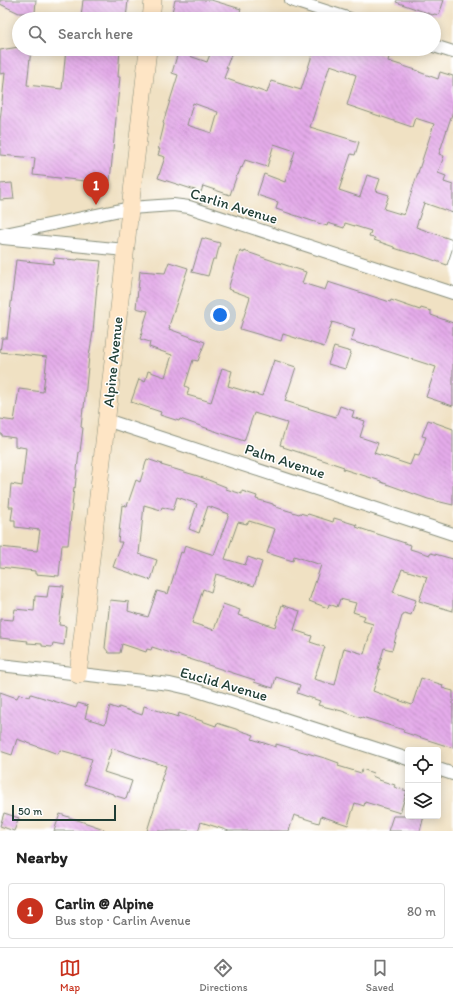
<!DOCTYPE html>
<html lang="en">
<head>
<meta charset="utf-8">
<style>
  body { margin:0; font-family:Itim,sans-serif; background:#f6f6f6; color:#222 }
  .controls { position:absolute; right:12px; bottom:12px; display:grid; overflow:hidden; border-radius:4px; box-shadow:0 2px 10px #0003 }
  .controls button { width:36px; height:36px; display:grid; place-items:center; padding:0; border:0; border-bottom:1px solid #e0e0e0; background:#fff; color:#222; font:20px sans-serif }
  .scale { position:absolute; left:12px; bottom:10px; width:104px; box-sizing:border-box; padding-left:4px; border:2px solid #1f3d34; border-top:0; font-size:11px; line-height:14px; white-space:nowrap; color:#1f3d34; -webkit-text-stroke:3px #fff; paint-order:stroke }
  .you { position:absolute; left:220px; top:315px; width:14px; height:14px; margin:-10px; border:3px solid #fff; border-radius:50%; background:#1a73e8; box-shadow:0 0 0 6px #1a73e833 }
  .badge { display:grid; place-items:center; width:26px; height:26px; border-radius:50%; background:#c8321e; color:#fff; font-size:13px; font-weight:700 }
  .pin { position:absolute; translate:-50% -33px; filter:drop-shadow(0 1px 2px #0008) }
  .pin::after { content:''; position:absolute; top:21px; width:14px; height:12px; background:inherit; clip-path:polygon(0 0,100% 0,50% 100%) }
  .list { margin:0; padding:0; list-style:none }
  h2 { display:flex; justify-content:space-between; align-items:center; height:52px; margin:0; padding:0 16px; font-size:17px }
  h2 small { font-size:13px; font-weight:400; color:#767676 }
  .list li { display:grid; grid-template-columns:26px 1fr auto; gap:12px; align-items:center; box-sizing:border-box; height:56px; margin:0 8px 8px; padding:0 8px; border:1px solid #e0e0e0; border-radius:4px }
  .list b { display:block; font-size:15px; white-space:nowrap }
  .list p { margin:0; font-size:13px; white-space:nowrap; color:#767676 }
  .list em { font-size:13px; font-style:normal; color:#767676 }
  .icon { flex:none; width:22px; height:22px; fill:none; stroke:currentColor; stroke-width:2; stroke-linecap:round; stroke-linejoin:round }
  .map { position:relative; flex:none; width:453px; height:831px; overflow:hidden }
  .search { position:absolute; background:#fff; box-shadow:0 2px 10px #0003; left:12px; right:12px; top:12px; height:44px; display:flex; align-items:center; gap:10px; box-sizing:border-box; padding:0 14px; border-radius:22px; color:#767676; font-size:15px }
  .sheet { height:116px; background:#fff }
  nav { display:flex; justify-content:space-around; align-items:center; box-sizing:border-box; height:56px; border-top:1px solid #e0e0e0; background:#fff; font-size:11px; color:#767676 }
  nav a { display:grid; justify-items:center; gap:2px }
  nav .on { color:#c8321e }
  .map>svg:first-child { display:block }
  .building { fill:url(#building-back-hatch); fill-rule:evenodd }
  .lines { fill:none; stroke-linecap:round; stroke-linejoin:round }
  .street-casing { stroke:#888f7c; stroke-width:14 }
  .secondary-casing { stroke:#888f7c; stroke-width:18 }
  .street { stroke:#fff; stroke-width:12 }
  .secondary { stroke:#fee5c5; stroke-width:17 }
  .labels { text-anchor:middle; dominant-baseline:central; stroke-width:3; stroke-linejoin:round; paint-order:stroke }
  .street-label { font-size:15px; fill:#1f3d34; stroke:#fff }
</style>
</head>
<body>
<div class="map">
<svg width="453" height="831" viewBox="0 0 453 831">
  <defs>
    <pattern id="building-back-hatch" width="6" height="6" patternUnits="userSpaceOnUse"><rect width="6" height="6" fill="#e4aae9"/><path d="M-1 5l2 2M0 0l6 6M5-1l2 2" fill="none" stroke="#b88cbe"/></pattern>
  </defs>
  <rect width="100%" height="100%" fill="#fff"/>
  <filter id="ink" filterUnits="userSpaceOnUse"><feTurbulence type="fractalNoise" baseFrequency=".025" numOctaves="2"/><feDisplacementMap in="SourceGraphic" scale="8" xChannelSelector="R" yChannelSelector="G"/><feConvolveMatrix kernelMatrix="1 2 1 2 8 2 1 2 1" color-interpolation-filters="sRGB"/></filter>
  <filter id="wash" filterUnits="userSpaceOnUse"><feTurbulence type="fractalNoise" baseFrequency=".012" numOctaves="4" result="noise"/><feDisplacementMap in="SourceGraphic" scale="16" xChannelSelector="R" yChannelSelector="G"/><feGaussianBlur stdDeviation="0.9" result="paint"/><feColorMatrix in="noise" values="0 0 0 0 0 0 0 0 0 0 0 0 0 0 0 0 0 1.4 0 .05"/><feComposite in="paint" operator="in"/></filter>
  <g filter="url(#wash)">
    <rect width="100%" height="100%" fill="#f0e1c3"/>
    <g id="blocks">
      <!-- building -->
      <path class="building" d="M0 0H36L35 13H19L0 4Z
        M83 0H128L126 19H102L81 17Z
        M175 0H211L241 9 237 19H205L172 12Z
        M397 0H444L439 15 434 14 433 15 396 2Z
        M19 47V49H31L27 85 62 89 66 49H120L118 77H120L110 181H105V186L85 183V181L33 175 35 158 0 155V121L5 73 0 74V50Z
        M212 49H233L226 68H228L224 78 267 93 271 81 301 90 314 49H364L389 57 388 61 419 71V72L438 79 440 72 453 76V111L439 154 444 156 438 173 446 176 444 182 453 185V213L424 203 416 227 453 240V247L447 265 414 253 413 254 394 248V247L374 240 375 238 369 237 371 231 345 223 344 228 328 223 327 226 276 209 278 202 257 195 264 174 285 182 295 151 274 144 267 167 245 160 242 168 241 167 238 175H237L230 195 203 186 201 192 158 178 165 157 158 155 160 149H158L163 129 164 124 163 123 178 75 172 73 178 52 207 62ZM330 65 351 72V73L356 75 347 105 412 127 415 118 434 124 404 215 384 209 389 195 376 191 380 179 367 175 360 197 339 190 351 154 355 155 359 142 310 127ZM193 103 218 112 212 133 187 125Z
        M12 183 14 199 0 200V184Z
        M202 238 220 243 216 259H213L208 276 192 272Z
        M240 251 244 253V251L306 272 302 283 325 290 328 282 390 302 391 300 420 310 421 308 431 311V315L453 323V406L426 397 436 367 365 344 364 345 351 341 355 329 332 322 324 347 283 334 281 341 240 329 250 297 228 289Z
        M54 258 77 260 78 259 101 261 98 285H97L93 332 89 356 84 408H83L81 427 83 428 80 452H79L75 488 74 487 68 545H62L59 576 35 574V571L0 567V547L37 551 40 530 15 527V520H11L13 507H9L11 484 22 486 26 448 15 446V438L2 436V434H0V419L14 421 19 389 43 392 47 357 0 352 2 338H7L16 260 53 264Z
        M169 262 188 268 169 326H170L169 329 205 342 198 361 193 360 185 386 189 388 187 395 211 402 222 368 232 371 228 386 262 396 274 360 296 367 285 401 336 417 340 406 354 411 352 417 365 421 360 437 378 443 374 453 410 465 414 455 419 456 426 437 422 436 428 420 453 429V505L428 499 381 482V481L343 469 344 467 283 447 284 446 280 445 287 423 254 413 244 441 180 419 179 421 160 415 161 412 131 402 139 379 145 382 148 371 165 377 172 355 149 347 150 342 140 339 143 330H142L148 311 136 308 140 271 165 273Z
        M334 347 351 352 345 369 328 364Z
        M147 459 162 464 161 465 198 476 216 483 226 487V489L242 494V491L257 496 256 499 273 504V505L276 506V507L299 514 300 513 307 515 308 514 333 522 334 518 357 525 356 527 411 545 410 549 430 555 431 553 453 559V611L419 601 427 577 402 569 393 592 416 600 411 615 404 613 403 616H402L392 650 384 648 378 669H380L373 691 412 705 421 678 443 685 442 688 453 691V748L403 732 404 730 362 717 361 718 342 711 318 705 320 701 297 693 300 685 276 677 273 688 254 682 255 680 152 647 151 650 147 649 146 652 122 644 120 653H109L105 648 110 600 129 602 128 611 148 617 157 591 168 594 181 552 183 553 185 545 214 555 229 514 208 506 199 533 189 529 197 504 177 497 173 510 162 507 161 510 144 505 139 554 157 560 151 580 113 567 122 542H118L122 505 127 506 136 480 140 482ZM249 521 275 529 267 553 293 561 294 556 321 565 309 601 328 608 329 604 337 607 340 599 356 603 353 612 365 616 363 621 373 624 364 654 344 648 335 685 314 679 325 647 310 642 312 636 294 630 300 611 282 605 275 627 238 615 240 610 223 604 214 630 192 623 203 589 211 592 216 574 254 586 262 562 248 557 245 565 225 559 238 522 247 524Z
        M49 585 64 586 59 625 66 626 64 645 53 643 52 647 42 646V644L27 643 28 641 0 638V619L13 620 15 609 34 611 35 596 47 597Z
        M0 692 17 698 19 694 30 697 31 694 76 708 78 703 88 706 85 718 105 724 110 706 118 709 119 707 142 715 144 706 178 717 179 713 216 726 217 723 254 735 252 739 276 747V744L328 759 339 763 338 766 361 773 362 769 373 773 372 776 379 779V780L395 785 394 787 407 791 400 813 365 802 364 806 355 803 348 825 321 816 319 823 294 815 289 831H229L201 822 198 831H147L163 780H161L166 766 112 748 104 772 132 781 126 799 113 795V794L84 784 92 759 60 750 58 754 17 739 12 755 0 751Z
        M4 813 19 818 14 831 0 826Z
        M60 814 104 829V831H54Z
        M393 816H424L420 831H388Z"/>
    </g>
  </g>
  <g filter="url(#ink)">
    <use href="#blocks" fill-opacity="0" stroke="#888f7c" stroke-width="1"/>
    <g class="lines">
      <!-- street casing -->
      <g class="street-casing">
        <path id="street" d="M291 0 350 19
          M434 46 453 52
          M0 235 130 208 173 205 189 207 453 293
          M3 238 125 250
          M106 420 453 534
          M0 665 170 684 192 689 408 759
          M438 769 453 774"/>
      </g>
      <!-- secondary casing -->
      <g class="secondary-casing">
        <path id="secondary" d="M151 19 153 0
          M78 675 148 49"/>
      </g>
      <!-- street -->
      <use href="#street" class="street"/>
      <!-- secondary -->
      <use href="#secondary" class="secondary"/>
    </g>
  </g>
  <g class="labels">
    <!-- street labels -->
    <g class="street-label">
      <text transform="translate(234 206) rotate(17)">Carlin Avenue</text>
      <text transform="translate(113 362) rotate(-84)">Alpine Avenue</text>
      <text transform="translate(285 461) rotate(18)">Palm Avenue</text>
      <text transform="translate(224 684) rotate(16)">Euclid Avenue</text>
    </g>
  </g>
</svg>
<div class="controls">
<button><svg class="icon" aria-label="locate" viewBox="0 0 24 24"><circle cx="12" cy="12" r="6"/><path d="M12 2v4M12 18v4M2 12h4M18 12h4"/></svg></button>
<button><svg class="icon" aria-label="layers" viewBox="0 0 24 24"><path d="M12 4l9 5-9 5-9-5zM3 14l9 5 9-5"/></svg></button>
</div>
<div class="scale">50 m</div>
<div class="you"></div>
<div class="pin badge" style="left:96px;top:205px">1</div>
<div class="search"><svg class="icon" aria-label="search" viewBox="0 0 24 24"><circle cx="10" cy="10" r="6"/><path d="M15 15l6 6"/></svg>Search here</div>
</div>
<section class="sheet">
<h2>Nearby<small></small></h2>
<ul class="list">
<li><span class="badge">1</span><div><b>Carlin @ Alpine</b><p>Bus stop · Carlin Avenue</p></div><em>80 m</em></li>
</ul>
</section>
<nav>
<a class="on"><svg class="icon" aria-label="map" viewBox="0 0 24 24"><path d="M3 6l6-2 6 2 6-2v14l-6 2-6-2-6 2zM9 4v14M15 6v14"/></svg>Map</a>
<a><svg class="icon" aria-label="directions" viewBox="0 0 24 24"><path d="M12 3l9 9-9 9-9-9zM9 14v-3h6M13 9l2 2-2 2"/></svg>Directions</a>
<a><svg class="icon" aria-label="saved" viewBox="0 0 24 24"><path d="M7 4h10v16l-5-4-5 4z"/></svg>Saved</a>
</nav>
</body>
</html>
